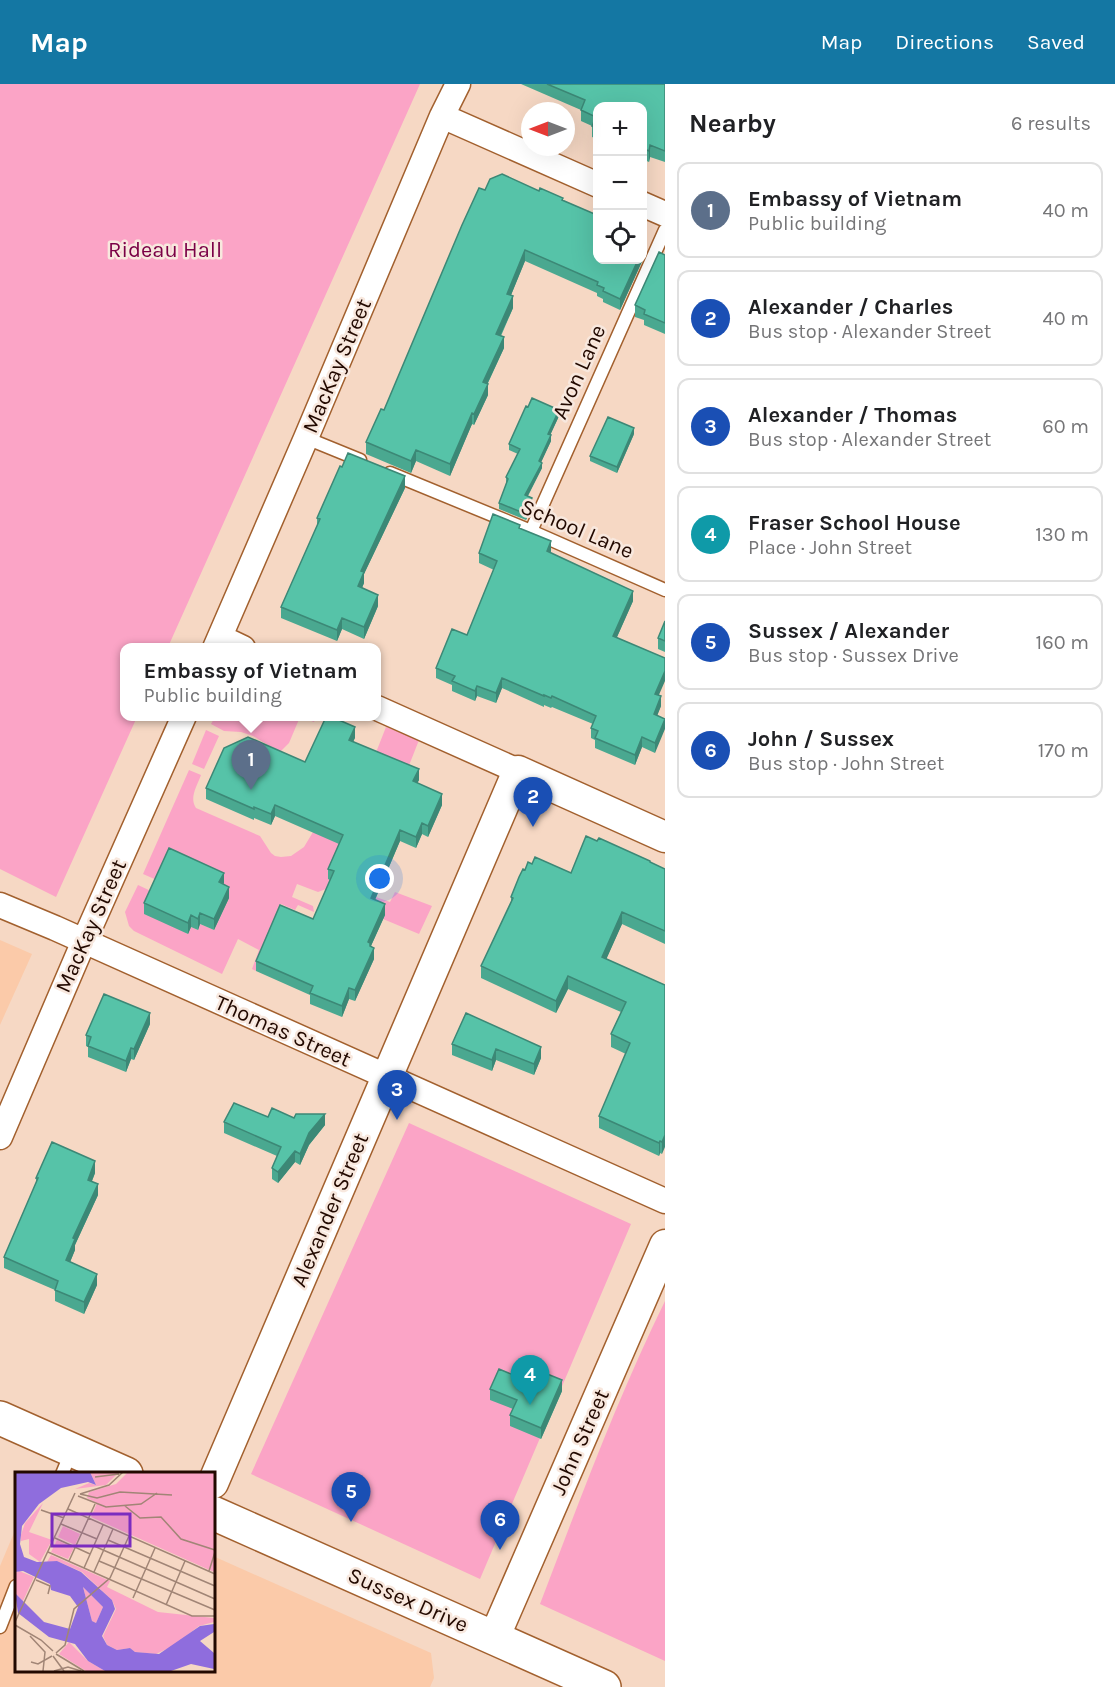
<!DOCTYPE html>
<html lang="en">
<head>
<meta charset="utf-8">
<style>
  body { margin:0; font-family:Karla,sans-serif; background:#f2f2f2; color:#202124 }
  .controls { position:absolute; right:18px; top:18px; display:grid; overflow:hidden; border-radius:12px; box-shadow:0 6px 24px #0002 }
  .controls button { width:54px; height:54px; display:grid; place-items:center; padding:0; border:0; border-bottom:2px solid #e0e0e0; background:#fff; color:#202124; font:30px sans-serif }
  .compass { position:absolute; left:521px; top:18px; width:54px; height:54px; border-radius:50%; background:#fff; box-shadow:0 6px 24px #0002; rotate:270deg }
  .you { position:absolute; left:380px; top:795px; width:21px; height:21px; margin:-15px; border:4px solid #fff; border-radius:50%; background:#1a73e8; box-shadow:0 0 0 9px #1a73e833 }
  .badge { display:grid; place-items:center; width:39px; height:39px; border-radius:50%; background:#1477a3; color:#fff; font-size:20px; font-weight:700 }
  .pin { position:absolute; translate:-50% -50px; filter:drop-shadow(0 2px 3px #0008) }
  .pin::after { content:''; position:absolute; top:32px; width:21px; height:18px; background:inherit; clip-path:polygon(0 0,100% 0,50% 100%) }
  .popup { position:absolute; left:120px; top:559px; width:261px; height:78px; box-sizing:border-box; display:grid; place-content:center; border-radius:12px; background:#fff; filter:drop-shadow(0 2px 4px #0005); font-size:20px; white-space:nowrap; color:#757577 }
  .popup b { font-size:22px; color:#202124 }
  .popup::after { content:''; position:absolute; left:50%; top:100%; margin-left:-12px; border:12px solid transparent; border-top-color:#fff }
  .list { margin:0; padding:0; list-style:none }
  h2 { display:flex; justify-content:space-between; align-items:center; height:78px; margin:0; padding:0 24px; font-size:26px }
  h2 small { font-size:20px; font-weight:400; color:#757577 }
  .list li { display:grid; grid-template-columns:39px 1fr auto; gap:18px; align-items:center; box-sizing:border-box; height:96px; margin:0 12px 12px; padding:0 12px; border:2px solid #e0e0e0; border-radius:12px }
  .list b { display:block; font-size:22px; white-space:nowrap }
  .list p { margin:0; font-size:20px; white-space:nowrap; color:#757577 }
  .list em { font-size:20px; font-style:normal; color:#757577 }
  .icon { flex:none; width:33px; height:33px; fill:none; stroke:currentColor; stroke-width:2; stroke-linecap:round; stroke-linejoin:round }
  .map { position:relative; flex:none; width:665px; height:1603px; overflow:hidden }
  header { display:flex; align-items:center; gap:36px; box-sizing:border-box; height:84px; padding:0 30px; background:#1477a3; color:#fff }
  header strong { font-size:28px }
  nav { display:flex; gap:33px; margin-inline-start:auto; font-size:21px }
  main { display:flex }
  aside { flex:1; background:#fff }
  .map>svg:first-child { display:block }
  .built { fill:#fbcaa9 }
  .green { fill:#fba4c6 }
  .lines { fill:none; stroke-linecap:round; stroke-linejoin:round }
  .service-casing { stroke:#a2602e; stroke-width:15 }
  .minor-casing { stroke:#a2602e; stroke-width:27 }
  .tertiary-casing { stroke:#a2602e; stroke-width:33 }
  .primary-casing { stroke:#a2602e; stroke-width:36 }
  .service { stroke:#fff; stroke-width:12 }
  .minor { stroke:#fff; stroke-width:24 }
  .tertiary { stroke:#fff; stroke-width:30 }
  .primary { stroke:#fff; stroke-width:33 }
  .wall { fill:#4aa890 }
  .shaded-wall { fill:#3c8876 }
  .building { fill:#56c3a8; stroke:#3c8876; stroke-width:1.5 }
  .labels { text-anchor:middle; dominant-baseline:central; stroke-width:5; stroke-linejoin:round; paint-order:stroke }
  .park-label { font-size:22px; fill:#7a0046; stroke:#f8e8de }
  .street-label { font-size:22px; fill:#220900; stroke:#f8e8de }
  .inset-road { fill:none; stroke:#a18576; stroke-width:1.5 }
  .view { fill:#7b2cbf; fill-opacity:0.15; stroke:#7b2cbf; stroke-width:3 }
  .inset-edge { fill:none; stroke:#220900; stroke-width:3 }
</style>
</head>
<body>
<header>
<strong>Map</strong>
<nav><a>Map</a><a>Directions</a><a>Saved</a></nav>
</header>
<main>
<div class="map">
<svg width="665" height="1603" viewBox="0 0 665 1603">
  <rect width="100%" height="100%" fill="#f6d8c4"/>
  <!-- built -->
  <path class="built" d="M0 856 32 870 0 941Z
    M16 1444V1586H213V1472L431 1569 434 1594 430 1603H0V1482Z"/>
  <!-- green -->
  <path class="green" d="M0 0H420L168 563 125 564V632L137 633 56 813 0 785Z
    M215 633H316L314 638 300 633 289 659 281 667 276 666 253 652 241 648 224 647 211 640Z
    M386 643 419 656 408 684 375 671Z
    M206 646 219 652 204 685 192 680Z
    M189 686 201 691C197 702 189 714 196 724L260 752 271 769 275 772 281 773 291 772 304 763 313 748 331 704 375 815 376 813 390 818 395 808 432 822 419 850 383 835 385 831 326 805 318 808 297 800 292 813 313 822 314 828 298 821 295 826 281 820 278 824 283 827 256 887 252 885 259 866 238 855 222 890 134 847 129 842 125 828 138 801 153 808 187 850 191 843 198 846 200 840 214 846 229 814 159 797 143 790Z
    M409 1039 631 1140 480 1495 251 1390Z
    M665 1217V1577L540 1520C579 1418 617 1315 665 1217Z"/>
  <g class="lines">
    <!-- service casing -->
    <g class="service-casing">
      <path id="service" d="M306 354 360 376
        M390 389 531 447 665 506
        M531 447 665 146
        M62 1390 72 1366
        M0 1543 16 1502"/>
    </g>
    <!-- minor casing -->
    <g class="minor-casing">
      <path id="minor" d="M442 32 598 101
        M642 120 665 130
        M220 553 243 564
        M215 564 306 354 442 32 458 0
        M377 624 518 687
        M0 821 55 844 665 1117
        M0 1053 84 857 184 632"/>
    </g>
    <!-- tertiary casing -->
    <g class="tertiary-casing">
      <path id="tertiary" d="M213 1399 518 687 665 753
        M494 1554 665 1161"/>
    </g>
    <!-- primary casing -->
    <g class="primary-casing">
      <path id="primary" d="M0 1334 126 1390
        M213 1429 604 1603"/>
    </g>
    <!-- service -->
    <use href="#service" class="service"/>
    <!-- minor -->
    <use href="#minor" class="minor"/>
    <!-- tertiary -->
    <use href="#tertiary" class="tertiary"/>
    <!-- primary -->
    <use href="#primary" class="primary"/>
  </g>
  <!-- wall -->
  <path class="wall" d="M521 0H665V78L650 73 649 78 642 75V22H597V55L592 53V42L581 37V26Z
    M485 106 539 107 563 116 643 161 644 173 620 226 603 218V215L597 212V209L525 177 511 211 513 224 501 252 504 264 488 299V311L474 341 472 340 450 392 416 377 411 389 366 370V358L384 326Z
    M665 171V250L644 241V236L635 233V221Z
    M559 332 550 351 551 357 541 378 542 384 528 412 532 420 526 436 499 425V419L507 399H506V393L518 370 509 366V360Z
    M634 350 617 389 590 377V372Z
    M405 404 364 490V499L362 504 378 522 364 555 342 545 337 557 281 534V523L317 442V434Z
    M520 444 551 467 550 469 633 517 617 553 659 611 661 622 657 631 655 669 642 663 635 681 595 664V656L591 654V644L593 640 552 623 551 624 544 621V623L502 604 496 619 477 612 475 617 452 607V601L436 594V584L467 551 494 486 479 479V469Z
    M665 537V568L658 565V554Z
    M355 654 353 657 419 696 417 699 442 721 428 753 422 750 416 764 400 757 375 816 385 831 371 862 374 875 355 917 349 915 342 933 310 920V911L256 887V877L313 835 330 796 328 795V785L339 760 275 732 271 741 254 734V736L206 715V704L305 678Z
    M650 778 665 785V860L622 840 606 875 665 901 662 1070 660 1069 659 1072 599 1044V1032L626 970 611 963V950L621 928 568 905 556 929 481 894V882L511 818V813L525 786 532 780 571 789Z
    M224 800 229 814 214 846 200 840 198 846 191 843 188 850 144 830V819Z
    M466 929 541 974 534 991 496 976 492 987 452 971V960Z
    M150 940 134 976 131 975 126 988 88 973V963L86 962V951Z
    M294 1034 325 1041 309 1061 300 1081 295 1078 278 1099 272 1095V1084L277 1072 224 1049V1038Z
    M95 1089 92 1097 98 1111 75 1161V1166L70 1178 97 1201 84 1230 55 1217V1206L4 1184V1173L36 1099V1094Z
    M525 1296 562 1307 541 1355 510 1342V1331L513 1325 490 1316V1305Z"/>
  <!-- shaded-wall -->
  <path class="shaded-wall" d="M650 61V73L649 78V67Z
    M644 161V173L620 226V215L638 176H642V165Z
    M525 166V177L507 221V210Z
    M513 212V224L496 261V250Z
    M504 253V264L483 309V298Z
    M488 300V311L474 341V330Z
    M559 326V332L548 356V350Z
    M472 329V340L450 392V380Z
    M634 344V350L617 389V383Z
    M551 351V357L539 383V377Z
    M416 366V377L411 389V377Z
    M542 379V384L525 417V411Z
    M405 392V404L364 490V499L358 513V502L361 487Z
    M532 414V420L526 436V430Z
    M551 457V467L547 477V467Z
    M633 507V517L613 562V552Z
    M378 511V522L364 555V543Z
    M342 534V545L337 557V546Z
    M665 587V597L655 620V610Z
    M502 594V604L496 619V609Z
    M477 602V612L475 617V607Z
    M661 612V622L654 640V630Z
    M665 635V645L655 669V659Z
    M355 643V654L349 666V656Z
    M642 653V663L635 681V671Z
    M419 685V696L413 708V697Z
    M442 710V721L428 753V742Z
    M275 721V732L271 741V730Z
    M422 739V750L416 764V753Z
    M400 746V757L371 825V814Z
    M224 789V800L219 798Z
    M229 803V814L214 846V835Z
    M385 820V831L370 864 368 858Z
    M622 828V840L602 885V873Z
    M200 829V840L198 846V835Z
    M191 831V843L188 850V839Z
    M374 864V875L355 917V906Z
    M568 892V905L556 929V917Z
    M349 904V915L342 933V922Z
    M150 929V940L134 976V965Z
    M541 963V974L534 991V980Z
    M131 964V975L126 988V977Z
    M496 965V976L492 987V976Z
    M325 1030V1041L309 1061 300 1081V1070L309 1049Z
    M665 1051V1063L662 1070V1058Z
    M660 1057V1069L659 1072V1059Z
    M295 1067V1078L278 1099V1088Z
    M95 1077V1089L88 1107V1096Z
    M98 1100V1111L75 1161V1166L66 1188V1176L73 1154Z
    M97 1190V1201L84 1230V1218Z
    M562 1296V1307L541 1355V1344Z"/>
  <!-- building -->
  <path class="building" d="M547 0H665V67L650 61 649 67 642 64V22H597V44L592 42 596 33 581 26 585 16Z
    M502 90 539 107 540 104 563 114 562 116 597 131V176H638L620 215 603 207 604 204 597 201 598 198 525 166 507 210 513 212 496 250 504 253 483 298 488 300 474 330 472 329 450 380 416 366 411 377 366 358 381 325 384 326 462 141 479 104 485 106 490 95Z
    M659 168 665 171V239L644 230 645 226 635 221Z
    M532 314 559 326 548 350 551 351 539 377 542 379 525 411 532 414 526 430 499 419 508 395 506 393 520 365 509 360 526 322 528 323Z
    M608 333 634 344 617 383 590 372Z
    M348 369 405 392 361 487 364 488 358 502 378 511 364 543 342 534 337 546 281 523 320 435 317 434 340 382 342 383Z
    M493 430 520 441 519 444 551 457 547 467 633 507 613 552 665 574V587L655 610 661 612 654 630 665 635 655 659 642 653 635 671 595 654 598 647 591 644 596 632 552 612 551 614 544 611V612L502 594 496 609 477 602 475 607 452 597 455 592 436 584 452 545 467 551 497 477 479 469Z
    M665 537V557L658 554Z
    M326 633H332L355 643 349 656 419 685 413 697 442 710 428 742 422 739 416 753 400 746 371 814 385 820 368 858 370 859V862L374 864 355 906 349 904 342 922 310 909 313 902 256 877 280 821 313 835 334 787 328 785 343 751 275 721 271 730 254 723V725L206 704 224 664 248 653 305 678Z
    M586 752 597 757 599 754 650 777V778L665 785V847L622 828 602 873 665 901V1051L662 1058 660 1057 659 1059 599 1032 630 959 611 950 626 918 568 892 556 917 481 882 513 814 511 813 519 793 523 785 525 786 528 778 532 780 535 773 571 789Z
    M169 764 224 789 219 798 229 803 214 835 200 829 198 835 191 831 188 839 144 819Z
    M104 910 150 929 134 965 131 964 126 977 88 962 91 953 86 951Z
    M466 929 541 963 534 980 496 965 492 976 452 960Z
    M234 1019 268 1033 272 1024 294 1034 296 1030H325L309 1049 300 1070 295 1067 278 1088 272 1084 281 1063 224 1038Z
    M52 1058 95 1077 88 1096 98 1100 73 1154 75 1155 66 1176 97 1190 84 1218 55 1206 58 1197 4 1173 38 1094H36Z
    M530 1283 562 1296 541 1344 510 1331 517 1316 490 1305 499 1285 525 1296Z"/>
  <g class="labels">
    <!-- park labels -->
    <g class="park-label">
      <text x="165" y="166">Rideau Hall</text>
    </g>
    <!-- street labels -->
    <g class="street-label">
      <text transform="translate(337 282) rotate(-67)">MacKay Street</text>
      <text transform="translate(579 288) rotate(-66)">Avon Lane</text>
      <text transform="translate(577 445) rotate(23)">School Lane</text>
      <text transform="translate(91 842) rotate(-66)">MacKay Street</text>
      <text transform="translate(283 947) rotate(24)">Thomas Street</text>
      <text transform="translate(330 1126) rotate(-67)">Alexander Street</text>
      <text transform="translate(580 1358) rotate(-66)">John Street</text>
      <text transform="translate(408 1516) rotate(24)">Sussex Drive</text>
    </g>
  </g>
  <!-- overview -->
  <g transform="translate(15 1388)">
    <rect width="200" height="200" fill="#f6d8c4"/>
    <path d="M75 0H104L91 13 60 17 74 11 81 13ZM113 0H199V100L76 45 82 31 72 26 74 20 101 12ZM28 31 14 60 37 68 25 90 14 82V67L6 69V63L10 51ZM48 54 65 62 60 73 43 65ZM42 68 59 76 53 87 36 80ZM36 83 95 109 92 115 143 140 199 146V150L184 154 158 174 141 182 120 180 115 176 102 178 92 173 88 164 101 137 97 128 67 100 42 89 32 90ZM4 99 19 105 8 129 0 121V101ZM68 115 88 135 81 151 77 149ZM54 170 73 189 90 199H71L44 182Z" fill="#fba4c6"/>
    <path d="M0 0H75L81 13 73 10 46 16 24 32 7 54 5 72 9 85 22 90 42 89 66 100 97 128 100 137 87 164 92 173 102 178 115 176 120 180 144 182 185 154 199 152V160L185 169 199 181V197L176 192 156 199H90L73 189 60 172 34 165 3 141 0 121 29 150 55 157 63 135 55 124 36 118 35 112 8 99 0 100ZM68 115 88 135 81 151 77 149Z" fill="#8f6ddd" fill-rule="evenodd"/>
    <path class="inset-road" d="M80 5 104 2M65 22 82 26 105 20 157 23M65 22 94 13 108 0M63 24 91 35 126 32 142 21M110 34 125 46 146 45 166 67 200 78M53 37 200 102M26 38 49 46M46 52 82 67M40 66 75 82M93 68 200 114M79 74 200 127M33 80 177 144H200M54 89 80 32M84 89 200 138M69 96 88 53M194 99 200 80M79 100 98 57M21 108 35 114 33 122M118 126 140 76M151 133 170 89M0 150 60 21M0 153 26 168 38 179M15 164 30 180 28 199M41 181 50 173 59 137 95 106 114 64M41 182 69 199M38 184 49 199M16 190 23 192 37 184M39 199 53 195 66 199"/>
    <path class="view" d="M37 42H115V74H37Z"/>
    <rect width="200" height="200" class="inset-edge"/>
  </g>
</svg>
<div class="controls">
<button>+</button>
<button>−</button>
<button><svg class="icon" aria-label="locate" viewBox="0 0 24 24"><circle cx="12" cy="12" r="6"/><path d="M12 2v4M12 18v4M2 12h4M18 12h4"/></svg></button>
</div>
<svg class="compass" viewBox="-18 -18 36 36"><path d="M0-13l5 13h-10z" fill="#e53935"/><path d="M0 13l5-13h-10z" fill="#757577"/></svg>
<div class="you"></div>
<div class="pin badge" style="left:251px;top:706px;background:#5c6f8a">1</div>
<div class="popup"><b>Embassy of Vietnam</b>Public building</div>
<div class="pin badge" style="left:533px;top:743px;background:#1a4fb4">2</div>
<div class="pin badge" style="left:397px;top:1036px;background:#1a4fb4">3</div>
<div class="pin badge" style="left:530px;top:1321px;background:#0f9aa8">4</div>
<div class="pin badge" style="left:351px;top:1438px;background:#1a4fb4">5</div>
<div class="pin badge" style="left:500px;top:1466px;background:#1a4fb4">6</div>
</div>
<aside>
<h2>Nearby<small>6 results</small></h2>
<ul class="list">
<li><span class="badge" style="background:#5c6f8a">1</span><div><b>Embassy of Vietnam</b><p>Public building</p></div><em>40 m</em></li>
<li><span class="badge" style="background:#1a4fb4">2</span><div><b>Alexander / Charles</b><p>Bus stop · Alexander Street</p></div><em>40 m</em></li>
<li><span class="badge" style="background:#1a4fb4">3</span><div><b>Alexander / Thomas</b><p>Bus stop · Alexander Street</p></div><em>60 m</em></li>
<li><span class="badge" style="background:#0f9aa8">4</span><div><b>Fraser School House</b><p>Place · John Street</p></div><em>130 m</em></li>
<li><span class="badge" style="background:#1a4fb4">5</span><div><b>Sussex / Alexander</b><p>Bus stop · Sussex Drive</p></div><em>160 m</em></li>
<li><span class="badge" style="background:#1a4fb4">6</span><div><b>John / Sussex</b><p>Bus stop · John Street</p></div><em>170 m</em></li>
</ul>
</aside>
</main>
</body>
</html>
